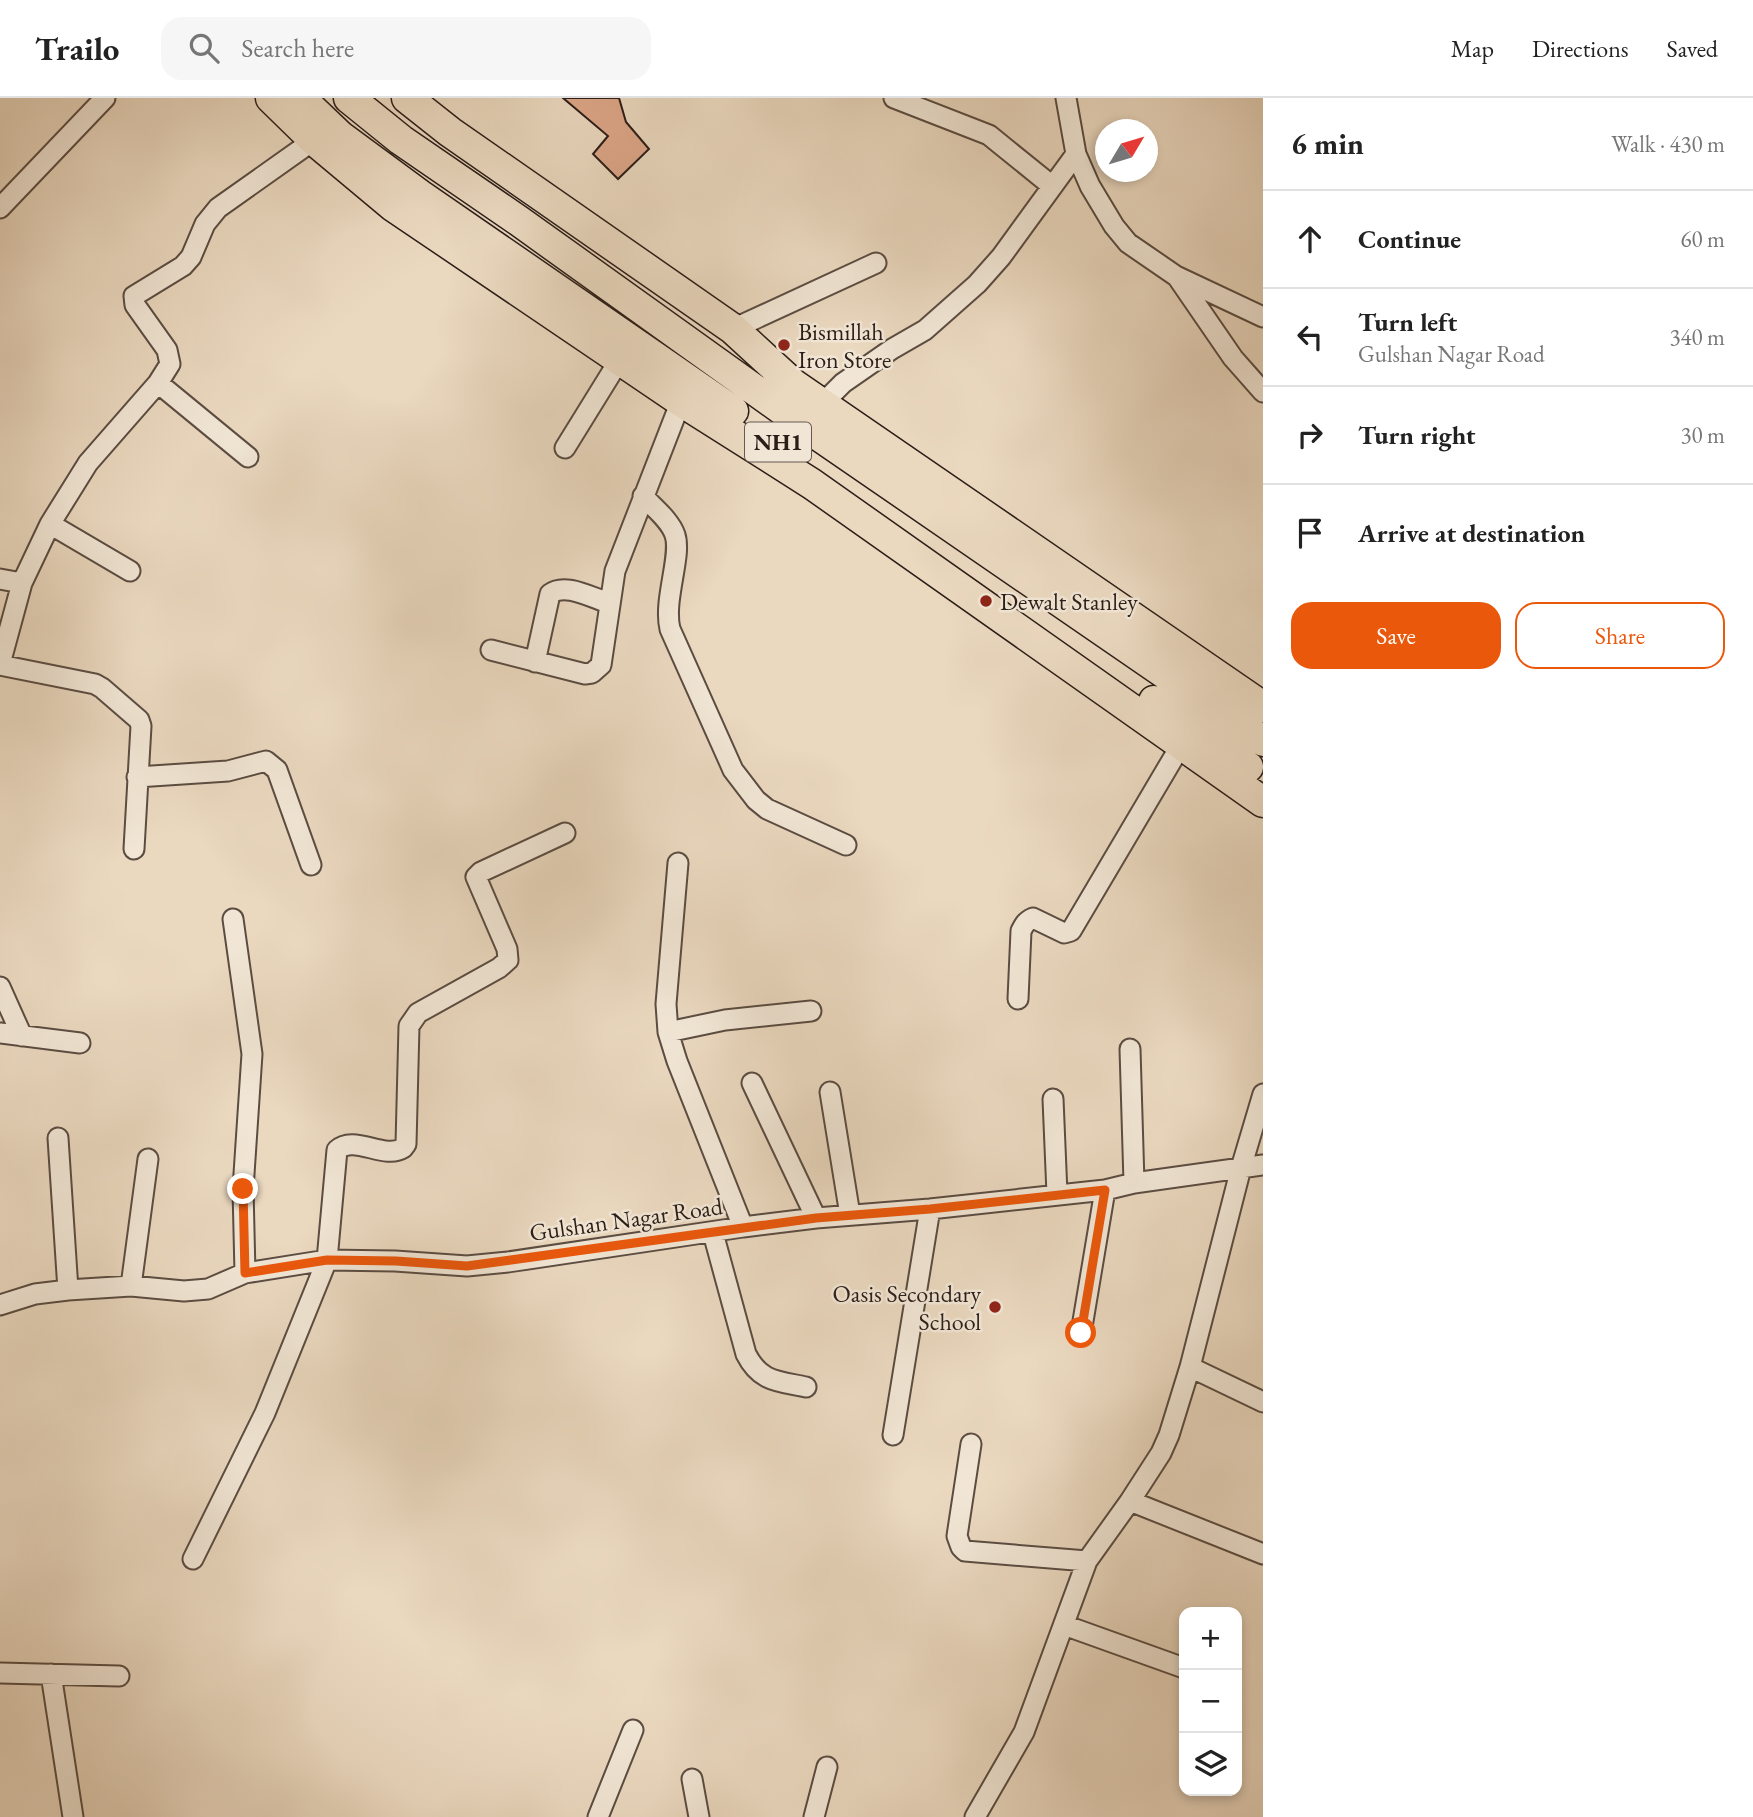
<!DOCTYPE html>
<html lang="en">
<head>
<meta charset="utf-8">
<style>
  body { margin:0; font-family:"EB Garamond",serif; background:#f6f6f6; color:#222 }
  .controls { position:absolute; right:21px; bottom:21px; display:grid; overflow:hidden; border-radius:14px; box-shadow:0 4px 10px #0003 }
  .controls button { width:63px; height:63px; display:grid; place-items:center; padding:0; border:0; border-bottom:2px solid #e0e0e0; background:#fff; color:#222; font:35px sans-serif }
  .compass { position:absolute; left:1095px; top:21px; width:63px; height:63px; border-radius:50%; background:#fff; box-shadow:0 4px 10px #0003; rotate:52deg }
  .stop { position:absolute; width:21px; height:21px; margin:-16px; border:5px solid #ea580c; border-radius:50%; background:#fff }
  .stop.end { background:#ea580c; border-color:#fff; box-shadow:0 2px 7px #0008 }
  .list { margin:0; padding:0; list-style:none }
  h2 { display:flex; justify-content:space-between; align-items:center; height:91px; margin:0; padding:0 28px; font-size:30px }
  h2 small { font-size:23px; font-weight:400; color:#767676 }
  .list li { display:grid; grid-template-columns:46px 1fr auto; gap:21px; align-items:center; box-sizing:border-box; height:98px; padding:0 28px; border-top:2px solid #e0e0e0 }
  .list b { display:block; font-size:26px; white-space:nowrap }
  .list p { margin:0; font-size:23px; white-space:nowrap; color:#767676 }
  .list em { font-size:23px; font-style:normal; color:#767676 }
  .actions { display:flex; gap:14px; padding:21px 28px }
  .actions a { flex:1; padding:16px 0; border:2px solid #ea580c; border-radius:21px; text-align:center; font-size:24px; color:#ea580c }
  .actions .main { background:#ea580c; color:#fff }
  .icon { flex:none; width:38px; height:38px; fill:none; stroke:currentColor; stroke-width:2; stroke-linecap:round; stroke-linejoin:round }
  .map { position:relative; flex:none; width:1263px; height:1719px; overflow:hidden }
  header { display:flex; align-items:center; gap:42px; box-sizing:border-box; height:98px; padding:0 35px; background:#fff; border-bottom:2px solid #e0e0e0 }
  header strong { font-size:33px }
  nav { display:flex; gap:38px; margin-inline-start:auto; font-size:24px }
  .search { width:490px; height:63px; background:#f6f6f6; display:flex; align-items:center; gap:18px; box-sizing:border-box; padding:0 24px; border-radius:21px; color:#767676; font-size:26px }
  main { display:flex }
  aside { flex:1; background:#fff }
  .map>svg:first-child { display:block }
  .building { fill:#dca688; stroke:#2b1d18; stroke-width:2 }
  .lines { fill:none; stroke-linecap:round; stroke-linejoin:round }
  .minor-casing { stroke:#5b4c42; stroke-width:23 }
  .highway-casing { stroke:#2b1d18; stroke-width:33 }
  .minor { stroke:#f1e6d5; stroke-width:19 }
  .highway { stroke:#ead8bf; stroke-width:30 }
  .route { stroke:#ea580c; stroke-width:9 }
  .poi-dot { fill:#8f2418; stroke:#f1e6d5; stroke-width:2.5 }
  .labels { text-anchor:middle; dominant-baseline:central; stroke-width:5; stroke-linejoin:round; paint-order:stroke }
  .shield { fill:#f1e6d5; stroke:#665951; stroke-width:2 }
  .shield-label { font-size:23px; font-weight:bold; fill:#2b1d18 }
  .poi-label { font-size:24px; fill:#2b1d18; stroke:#f1e6d5; text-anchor:start }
  .street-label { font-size:24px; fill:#2b1d18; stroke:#f1e6d5 }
</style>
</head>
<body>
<header>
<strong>Trailo</strong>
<div class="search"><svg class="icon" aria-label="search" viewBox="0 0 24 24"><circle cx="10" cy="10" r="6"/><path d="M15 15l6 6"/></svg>Search here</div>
<nav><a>Map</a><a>Directions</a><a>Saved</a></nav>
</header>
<main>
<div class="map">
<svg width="1263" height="1719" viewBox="0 0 1263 1719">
  <rect width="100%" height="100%" fill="#ead8bf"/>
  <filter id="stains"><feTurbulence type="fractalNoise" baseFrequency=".00286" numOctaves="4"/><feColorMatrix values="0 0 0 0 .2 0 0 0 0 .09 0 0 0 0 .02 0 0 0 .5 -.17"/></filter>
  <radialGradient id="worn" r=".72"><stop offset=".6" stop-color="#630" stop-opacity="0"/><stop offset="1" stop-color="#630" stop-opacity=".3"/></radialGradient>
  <!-- building -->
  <path class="building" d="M563 0H619L626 24 649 51 618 81 593 56 608 38Z"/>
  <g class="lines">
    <!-- minor casing -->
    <g class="minor-casing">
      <path id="minor" d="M894 0 989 37 1052 88
        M1066 0 1076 56 1090 88 1114 128 1128 145 1176 178 1263 219
        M0 110 105 0
        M1178 180 1233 260 1263 294
        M733 231 876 165
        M158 285 248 359
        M822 306 843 285 892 251 925 232 977 186 1001 159 1076 56
        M565 350 625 253
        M643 398C654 410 670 422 675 437 682 458 663 502 670 531L733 672 756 702 767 711 846 747
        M50 426 130 473
        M0 481 22 485
        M491 552 585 576 592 575 601 567 615 473 681 303
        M535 564 550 496C565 484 592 500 609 505
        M0 566 22 485 50 426 88 365 158 285 170 266 167 252 135 207 134 198 183 168 191 159 205 126 218 110 314 42
        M0 567 95 586 102 590 139 622 141 628 134 751
        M137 679 228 673 266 663 277 672 311 767
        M678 765 666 906 668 934 677 963 743 1129
        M233 821 252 956 243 1091 245 1175
        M0 889 22 938
        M1018 901 1021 833C1024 827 1026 823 1033 820L1064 835 1071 833 1181 647
        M668 934 725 922 811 913
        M0 935 80 945
        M1130 951 1134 1085
        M752 985 816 1120
        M830 994 850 1117
        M1053 1001 1057 1096
        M58 1040 68 1192
        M713 1135 746 1256C760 1284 778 1283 806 1289
        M131 1188 148 1061
        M0 1207 35 1196 68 1192 131 1188 184 1193 208 1191 245 1175 327 1162 395 1163 467 1168 508 1164 743 1129 816 1120 930 1111 1105 1092 1134 1085 1263 1067
        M1081 1235 1105 1092
        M1190 1269 1263 1304
        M893 1337 930 1111
        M971 1346 957 1438 961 1449 965 1453 1087 1463
        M1130 1403 1263 1456
        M193 1461 265 1315 327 1162 337 1052C354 1036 384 1062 403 1050L406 1046 409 928 418 915 499 870 508 862 507 851 476 779 481 774 565 735
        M1064 1527 1184 1570
        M0 1575 119 1578
        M51 1576 73 1719
        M692 1681 699 1719
        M598 1719 633 1632
        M814 1719 827 1669
        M975 1719 1024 1634 1087 1463 1130 1403 1161 1355 1169 1337 1190 1269 1241 1070 1263 996"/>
    </g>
    <!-- highway casing -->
    <g class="highway-casing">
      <path id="highway" d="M271 0 314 42 393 108 681 303 812 386 1263 704
        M300 0 340 38 420 97 733 313
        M349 0 401 42 519 123 808 330 1263 643
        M407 0 450 34 733 231 793 286 801 303
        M793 286 1263 609
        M1154 603 1248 669"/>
    </g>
    <!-- minor -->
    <use href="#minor" class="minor"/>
    <!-- highway -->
    <use href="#highway" class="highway"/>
  </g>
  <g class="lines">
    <!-- route -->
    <path class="route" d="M243 1091 245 1175 327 1162 396 1163 467 1168 816 1120 930 1111 1105 1092 1081 1235"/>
  </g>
  <!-- markers -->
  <g class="poi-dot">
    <circle cx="784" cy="247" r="7"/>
    <circle cx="986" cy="503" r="7"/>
    <circle cx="995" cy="1209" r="7"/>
  </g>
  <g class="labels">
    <!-- shield labels -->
    <rect class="shield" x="745" y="324.5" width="66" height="39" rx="5"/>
    <g class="shield-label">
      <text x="778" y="344">NH1</text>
    </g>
    <!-- poi labels -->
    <g class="poi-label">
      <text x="798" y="233">Bismillah<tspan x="798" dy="28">Iron Store</tspan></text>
      <text x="1000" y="503">Dewalt Stanley</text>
      <text x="981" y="1195" text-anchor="end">Oasis Secondary<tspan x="981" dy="28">School</tspan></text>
    </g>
    <!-- street labels -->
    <g class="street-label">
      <text transform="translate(626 1121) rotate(-8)">Gulshan Nagar Road</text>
    </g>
  </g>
  <rect width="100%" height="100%" filter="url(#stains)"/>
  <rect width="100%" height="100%" fill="url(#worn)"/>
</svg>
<div class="controls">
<button>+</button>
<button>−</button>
<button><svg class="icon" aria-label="layers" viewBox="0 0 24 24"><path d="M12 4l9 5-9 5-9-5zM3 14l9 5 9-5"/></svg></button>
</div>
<svg class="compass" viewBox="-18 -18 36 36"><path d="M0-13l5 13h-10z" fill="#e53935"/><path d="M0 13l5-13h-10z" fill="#767676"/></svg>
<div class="stop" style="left:1081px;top:1235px"></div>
<div class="stop end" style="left:243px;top:1091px"></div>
</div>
<aside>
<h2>6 min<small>Walk · 430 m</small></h2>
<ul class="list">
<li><svg class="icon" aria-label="ahead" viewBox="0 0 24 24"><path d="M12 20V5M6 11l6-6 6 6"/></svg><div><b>Continue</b></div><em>60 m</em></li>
<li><svg class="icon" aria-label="left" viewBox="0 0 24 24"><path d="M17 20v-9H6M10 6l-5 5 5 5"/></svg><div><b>Turn left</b><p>Gulshan Nagar Road</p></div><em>340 m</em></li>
<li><svg class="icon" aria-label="right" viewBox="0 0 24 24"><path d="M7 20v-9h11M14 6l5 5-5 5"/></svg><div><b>Turn right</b></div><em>30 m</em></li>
<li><svg class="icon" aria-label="arrive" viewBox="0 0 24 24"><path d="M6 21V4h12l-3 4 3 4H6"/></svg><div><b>Arrive at destination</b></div></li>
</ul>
<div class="actions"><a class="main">Save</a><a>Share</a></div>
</aside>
</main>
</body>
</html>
